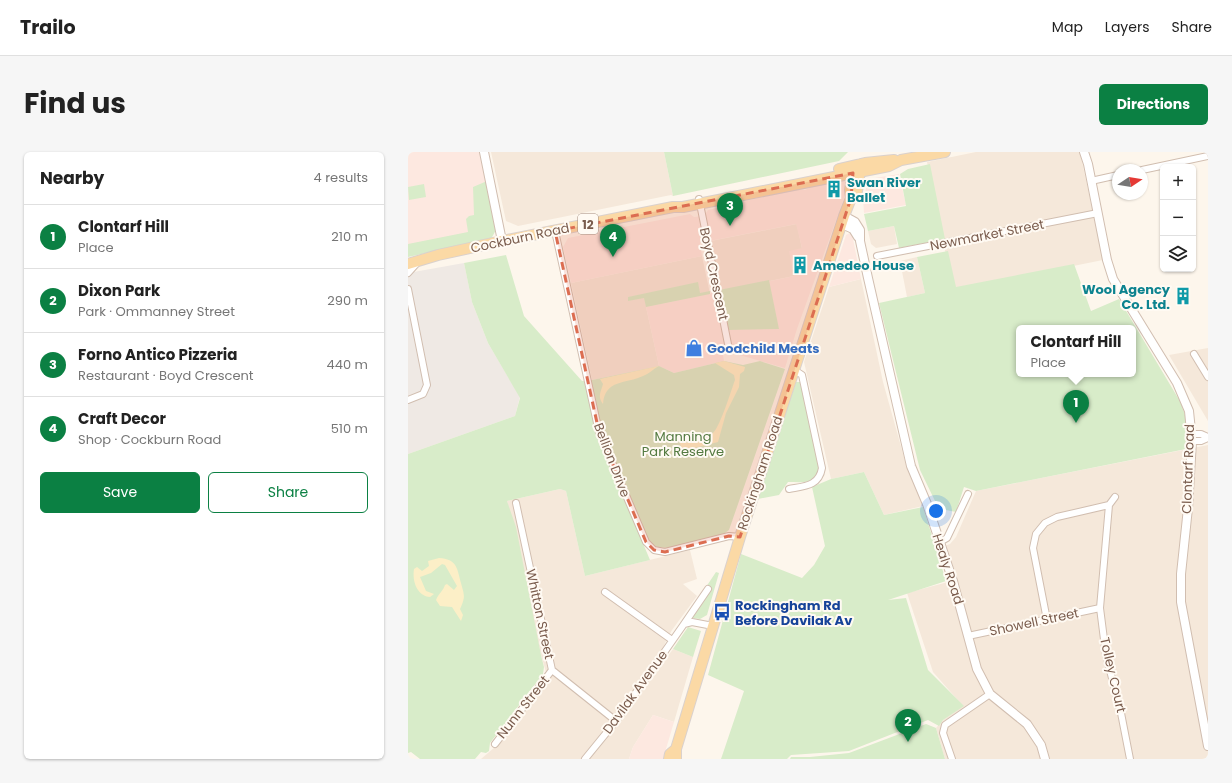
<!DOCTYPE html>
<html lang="en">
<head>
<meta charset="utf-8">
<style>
  body { margin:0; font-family:Poppins,sans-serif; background:#f6f6f6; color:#222 }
  .controls { position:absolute; right:12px; top:12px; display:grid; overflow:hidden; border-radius:6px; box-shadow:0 1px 3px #0004 }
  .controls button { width:36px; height:36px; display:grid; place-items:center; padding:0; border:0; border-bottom:1px solid #e0e0e0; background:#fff; color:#222; font:20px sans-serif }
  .compass { position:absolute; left:704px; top:12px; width:36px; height:36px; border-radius:50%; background:#fff; box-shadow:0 1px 3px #0004; rotate:78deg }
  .you { position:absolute; left:528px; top:359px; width:14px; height:14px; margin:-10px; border:3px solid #fff; border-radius:50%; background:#1a73e8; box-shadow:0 0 0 6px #1a73e833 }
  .badge { display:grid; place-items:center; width:26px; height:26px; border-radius:50%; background:#0b8043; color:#fff; font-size:13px; font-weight:700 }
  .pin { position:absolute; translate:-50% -33px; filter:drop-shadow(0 1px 2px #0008) }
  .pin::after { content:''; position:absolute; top:21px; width:14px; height:12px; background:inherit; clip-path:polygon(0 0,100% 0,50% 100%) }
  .popup { position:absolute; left:608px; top:173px; width:120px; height:52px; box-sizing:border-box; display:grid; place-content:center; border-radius:6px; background:#fff; filter:drop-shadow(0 1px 3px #0005); font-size:13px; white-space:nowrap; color:#767676 }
  .popup b { font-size:15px; color:#222 }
  .popup::after { content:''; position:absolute; left:50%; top:100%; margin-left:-8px; border:8px solid transparent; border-top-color:#fff }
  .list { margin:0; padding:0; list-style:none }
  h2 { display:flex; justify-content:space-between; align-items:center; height:52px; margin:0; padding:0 16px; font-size:17px }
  h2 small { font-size:13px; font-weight:400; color:#767676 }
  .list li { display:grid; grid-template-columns:26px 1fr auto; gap:12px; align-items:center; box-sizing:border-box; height:64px; padding:0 16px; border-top:1px solid #e0e0e0 }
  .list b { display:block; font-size:15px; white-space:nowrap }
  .list p { margin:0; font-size:13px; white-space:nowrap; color:#767676 }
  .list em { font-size:13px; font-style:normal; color:#767676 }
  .actions { display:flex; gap:8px; padding:12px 16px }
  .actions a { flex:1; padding:9px 0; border:1px solid #0b8043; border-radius:6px; text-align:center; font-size:14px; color:#0b8043 }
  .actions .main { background:#0b8043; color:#fff }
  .icon { flex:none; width:22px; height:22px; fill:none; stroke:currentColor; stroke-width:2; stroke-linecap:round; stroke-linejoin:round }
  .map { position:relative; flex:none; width:800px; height:607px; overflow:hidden; border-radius:6px }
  header { display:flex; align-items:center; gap:24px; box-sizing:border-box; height:56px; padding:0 20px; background:#fff; border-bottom:1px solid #e0e0e0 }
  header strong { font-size:19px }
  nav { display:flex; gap:22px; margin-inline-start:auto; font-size:14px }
  .intro { display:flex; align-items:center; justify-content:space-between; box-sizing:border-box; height:96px; padding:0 24px }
  h1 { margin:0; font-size:28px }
  .button { padding:10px 18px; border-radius:6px; background:#0b8043; color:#fff; font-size:14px; font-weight:700 }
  main { display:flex; gap:24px; padding:0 24px }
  aside { flex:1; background:#fff; border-radius:6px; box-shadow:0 1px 3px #0004 }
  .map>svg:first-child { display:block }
  .residential { fill:#f5e8da }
  .commercial { fill:#fde8e0 }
  .industrial { fill:#efe9e4 }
  .green { fill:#d8ecc9; fill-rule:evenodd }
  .sand { fill:#fcefc7 }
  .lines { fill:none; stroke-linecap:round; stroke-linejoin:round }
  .minor-casing { stroke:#d1beb0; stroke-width:8 }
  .tertiary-casing { stroke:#d1beb0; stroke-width:10 }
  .primary-casing { stroke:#dad1cd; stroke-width:12 }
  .minor { stroke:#fff; stroke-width:6 }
  .tertiary { stroke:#fff; stroke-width:8 }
  .primary { stroke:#fbd9a5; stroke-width:10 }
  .marked { fill:#dc6d51; fill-opacity:0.2; stroke:#dc6d51; stroke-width:3; stroke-dasharray:8 5; stroke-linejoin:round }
  .labels { text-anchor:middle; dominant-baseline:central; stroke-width:4; stroke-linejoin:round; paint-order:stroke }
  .shield { fill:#fffaf3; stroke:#a28b7f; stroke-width:1 }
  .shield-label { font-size:12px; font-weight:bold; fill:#7a5c4d }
  .culture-label { font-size:13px; font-weight:bold; fill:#0d838f; stroke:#fffaf3; text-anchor:start }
  .street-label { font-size:13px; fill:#7a5c4d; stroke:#fffaf3 }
  .shop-label { font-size:13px; font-weight:bold; fill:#366cbe; stroke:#fffaf3; text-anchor:start }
  .park-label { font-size:13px; fill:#537a41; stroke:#fffaf3 }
  .transit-label { font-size:13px; font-weight:bold; fill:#164399; stroke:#fffaf3; text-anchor:start }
</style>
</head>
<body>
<header>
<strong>Trailo</strong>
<nav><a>Map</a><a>Layers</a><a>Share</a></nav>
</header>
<div class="intro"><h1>Find us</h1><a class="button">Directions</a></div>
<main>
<aside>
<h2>Nearby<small>4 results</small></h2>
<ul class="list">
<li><span class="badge">1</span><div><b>Clontarf Hill</b><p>Place</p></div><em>210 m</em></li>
<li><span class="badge">2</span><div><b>Dixon Park</b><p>Park · Ommanney Street</p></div><em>290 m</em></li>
<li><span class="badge">3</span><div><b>Forno Antico Pizzeria</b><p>Restaurant · Boyd Crescent</p></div><em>440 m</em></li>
<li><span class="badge">4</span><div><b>Craft Decor</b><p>Shop · Cockburn Road</p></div><em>510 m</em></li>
</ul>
<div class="actions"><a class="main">Save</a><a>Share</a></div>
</aside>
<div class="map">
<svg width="800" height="607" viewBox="0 0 800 607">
  <rect width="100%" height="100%" fill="#fdf6ec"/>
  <!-- residential -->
  <path class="residential" d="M83 0H256L265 44 263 43 110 74 98 69Z
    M568 0H672L695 108 545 138 519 10Z
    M389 72 394 97 386 124 312 139 303 89Z
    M486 74 489 92 468 96 463 92 460 79Z
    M294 104 302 142 238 155 251 214 184 228 163 131Z
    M509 105 517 141 499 145 492 109Z
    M453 127 475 230 499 316 515 354 476 363 456 320 423 327 396 210 421 135Z
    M800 196V269L761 203Z
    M800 293V607H537L528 576 535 568 555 554 525 520 499 441 540 430 529 397 542 392 548 385 568 339Z
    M152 337 158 339 177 424 282 398 289 427 275 432 289 444 264 478 225 552 265 497 285 505 266 570 245 563 225 595 221 607H73L87 595 140 527 133 503 99 349Z"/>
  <!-- commercial -->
  <path class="commercial" d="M0 0H72L86 69 81 83 0 101Z
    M491 22 498 53 456 61 455 46 461 27Z
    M438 27 440 35 389 177 377 216 314 198 316 209 266 221 251 214 238 155 386 124 381 99 394 96 388 72 292 91 294 104 163 131 155 95 160 86 282 62 286 65 296 64 300 58 385 38H397L413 31Z
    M442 81 444 82 453 127 421 135 438 83Z
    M245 563 266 570 255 607H221L225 595Z"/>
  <!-- industrial -->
  <path class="industrial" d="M56 111 64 150 80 191 112 245 107 264 0 302V121Z"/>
  <!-- green -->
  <path class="green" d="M256 0H440L431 9 265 44Z
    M522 12 537 87 491 96 486 74 460 79 456 62 498 54 492 22 500 17Z
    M79 29 88 78 83 87 0 105V92L60 80 58 67 61 64 66 63 65 35Z
    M16 32 18 45 1 48 0 35Z
    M540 99 548 135 666 112 683 159 711 147 773 251 779 269 778 297 568 339 556 335 548 360 538 358 527 349 512 318 471 151 517 141 509 105ZM611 176H725V222H611Z
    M98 103 116 164 174 229 184 228 251 214 266 221 316 209 335 213 352 209 377 217 321 378 317 381C303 386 257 402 245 393 238 388 226 354 222 345L216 346 242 408 177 424 158 339 152 337 99 349 108 375 133 503 136 515 135 522 82 591 81 599 78 601 73 600 67 607H12L3 600 0 601V302L107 264 112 246 80 191 64 150 56 111Z
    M361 128 371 177 320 178 311 138Z
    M290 130 292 141 302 139V142L238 155 236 146 220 149V145Z
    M388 230H392L411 316C408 333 394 330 380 330L371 343 350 347Z
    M456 320 476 363 515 355 538 429 480 448 498 446 520 518 556 554 535 568 531 574 520 568 441 599 383 603 379 607H313L336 539 300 523 333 402 394 426 406 413 417 394 404 335 423 327Z
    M308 420 311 421 299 463 292 467 284 466 303 438 298 435Z
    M280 475 293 479 285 505 265 497Z
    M518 572 528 576 537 607H382L383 605H402L441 601Z"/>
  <!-- sand -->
  <path class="sand" d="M316 209 337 215 336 219 332 222 331 235 318 261 310 290 274 299 272 291C281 291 298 288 305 281 312 275 323 239 327 228L326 223 307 211Z
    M251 214C245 217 241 222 235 224 218 232 197 227 195 252 189 244 193 240 195 232L192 227Z
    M31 406C49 407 49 416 53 431 56 443 58 444 52 457L55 463 53 469 44 455 32 454 28 448C31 441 35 439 37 433L39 432 46 438 49 434 37 413 34 412 23 421 12 425 18 439 26 442 22 445C9 444 4 429 6 417L9 415 14 419 21 414 20 409Z"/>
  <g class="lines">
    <!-- minor casing -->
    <g class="minor-casing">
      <path id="minor" d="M734 18 800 4
        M683 29 710 23
        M291 47 321 197
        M147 79 191 280 238 390 246 398 257 400 321 384 332 385
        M469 104 690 61
        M0 121 9 111
        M0 137 19 233 15 242 0 248
        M786 202 800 225
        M784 282H793L800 285
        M784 289H793L800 286
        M381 337C397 334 411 334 414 316L394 223 385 217
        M707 345 701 353 692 456 698 503 713 561 722 607
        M108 351 144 518 208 569
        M532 390 539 386 560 342
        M197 440 264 488
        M639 468 625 396 628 382 637 371 649 365 701 353
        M276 472 300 437
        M560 484 692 456
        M87 592 144 518
        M177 607 208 569 276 472 284 470 305 474
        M544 607 535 581 537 573 582 542"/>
    </g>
    <!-- tertiary casing -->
    <g class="tertiary-casing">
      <path id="tertiary" d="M76 0 94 89
        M676 0 680 12 699 108 705 127 769 231 781 259 784 289 780 356 773 422V450L800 594
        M436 64 447 70 452 78V89L460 126 503 314 519 352 545 429 569 517 582 542 619 572 633 593 637 607
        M434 72 445 77 450 85"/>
    </g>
    <!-- primary casing -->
    <g class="primary-casing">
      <path id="primary" d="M431 17 457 11 486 8
        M443 46 442 38 446 15
        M0 112 30 103 94 89 265 55H275L481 14 493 8 537 0
        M261 607 262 602 268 597
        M268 607V597L332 385 436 64 443 46 449 39 453 12"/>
    </g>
    <!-- minor -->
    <use href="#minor" class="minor"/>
    <!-- tertiary -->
    <use href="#tertiary" class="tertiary"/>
    <!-- primary -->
    <use href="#primary" class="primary"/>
  </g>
  <!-- marked area -->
  <path class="marked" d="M445 21 443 46 332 385 321 384 257 400 246 398 238 390 191 280 147 79Z"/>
  <!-- icons -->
  <defs>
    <g id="building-bare" transform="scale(1.38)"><path d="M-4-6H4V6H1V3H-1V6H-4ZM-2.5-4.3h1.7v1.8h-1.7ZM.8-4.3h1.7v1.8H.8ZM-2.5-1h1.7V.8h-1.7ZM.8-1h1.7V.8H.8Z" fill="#0f9aa8" stroke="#fffaf3" stroke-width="2.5" paint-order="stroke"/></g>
    <g id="shop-bare" transform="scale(1.38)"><path d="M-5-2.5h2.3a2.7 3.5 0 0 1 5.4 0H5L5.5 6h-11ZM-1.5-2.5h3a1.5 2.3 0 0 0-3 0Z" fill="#3f7fe0" stroke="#fffaf3" stroke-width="2.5" paint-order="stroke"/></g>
    <g id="bus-bare" transform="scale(1.38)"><path d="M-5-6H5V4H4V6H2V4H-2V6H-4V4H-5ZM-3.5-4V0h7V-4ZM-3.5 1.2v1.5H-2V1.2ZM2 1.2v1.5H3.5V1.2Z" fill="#1a4fb4" stroke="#fffaf3" stroke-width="2.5" paint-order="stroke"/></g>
  </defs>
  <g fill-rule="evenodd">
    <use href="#building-bare" x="426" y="37"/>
    <use href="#building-bare" x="392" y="113"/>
    <use href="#building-bare" x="775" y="144"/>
    <use href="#shop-bare" x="286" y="196"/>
    <use href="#bus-bare" x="314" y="460"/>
  </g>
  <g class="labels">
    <!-- shield labels -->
    <rect class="shield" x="170" y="62" width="20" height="20" rx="3"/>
    <g class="shield-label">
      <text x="180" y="72">12</text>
    </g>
    <!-- culture labels -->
    <g class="culture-label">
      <text x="439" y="30">Swan River<tspan x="439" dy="15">Ballet</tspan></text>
      <text x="405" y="113">Amedeo House</text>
      <text x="762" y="137" text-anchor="end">Wool Agency<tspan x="762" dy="15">Co. Ltd.</tspan></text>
    </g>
    <!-- street labels -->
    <g class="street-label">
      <text transform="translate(579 83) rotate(-11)">Newmarket Street</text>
      <text transform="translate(112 86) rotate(-12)">Cockburn Road</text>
      <text transform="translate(306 122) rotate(78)">Boyd Crescent</text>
      <text transform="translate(204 308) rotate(69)">Bellion Drive</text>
      <text transform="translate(780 317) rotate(-88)">Clontarf Road</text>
      <text transform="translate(352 321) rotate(-72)">Rockingham Road</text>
      <text transform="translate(540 417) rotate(72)">Healy Road</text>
      <text transform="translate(132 462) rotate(78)">Whitton Street</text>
      <text transform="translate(626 470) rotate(-12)">Showell Street</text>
      <text transform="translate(705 523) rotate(77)">Tolley Court</text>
      <text transform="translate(227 540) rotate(-54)">Davilak Avenue</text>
      <text transform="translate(115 555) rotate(-52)">Nunn Street</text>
    </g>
    <!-- shop labels -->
    <g class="shop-label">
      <text x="299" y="196">Goodchild Meats</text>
    </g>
    <!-- park labels -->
    <g class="park-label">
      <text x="275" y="284">Manning<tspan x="275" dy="15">Park Reserve</tspan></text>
    </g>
    <!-- transit labels -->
    <g class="transit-label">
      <text x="327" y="453">Rockingham Rd<tspan x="327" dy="15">Before Davilak Av</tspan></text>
    </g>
  </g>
</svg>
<div class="controls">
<button>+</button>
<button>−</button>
<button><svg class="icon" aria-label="layers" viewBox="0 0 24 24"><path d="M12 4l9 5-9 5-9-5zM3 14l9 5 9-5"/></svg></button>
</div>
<svg class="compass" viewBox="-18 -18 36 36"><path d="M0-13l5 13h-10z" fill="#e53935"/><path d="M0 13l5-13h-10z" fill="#767676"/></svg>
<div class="you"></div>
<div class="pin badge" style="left:668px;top:271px">1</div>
<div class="popup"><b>Clontarf Hill</b>Place</div>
<div class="pin badge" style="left:500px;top:590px">2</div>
<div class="pin badge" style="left:322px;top:74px">3</div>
<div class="pin badge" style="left:205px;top:105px">4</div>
</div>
</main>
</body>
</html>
